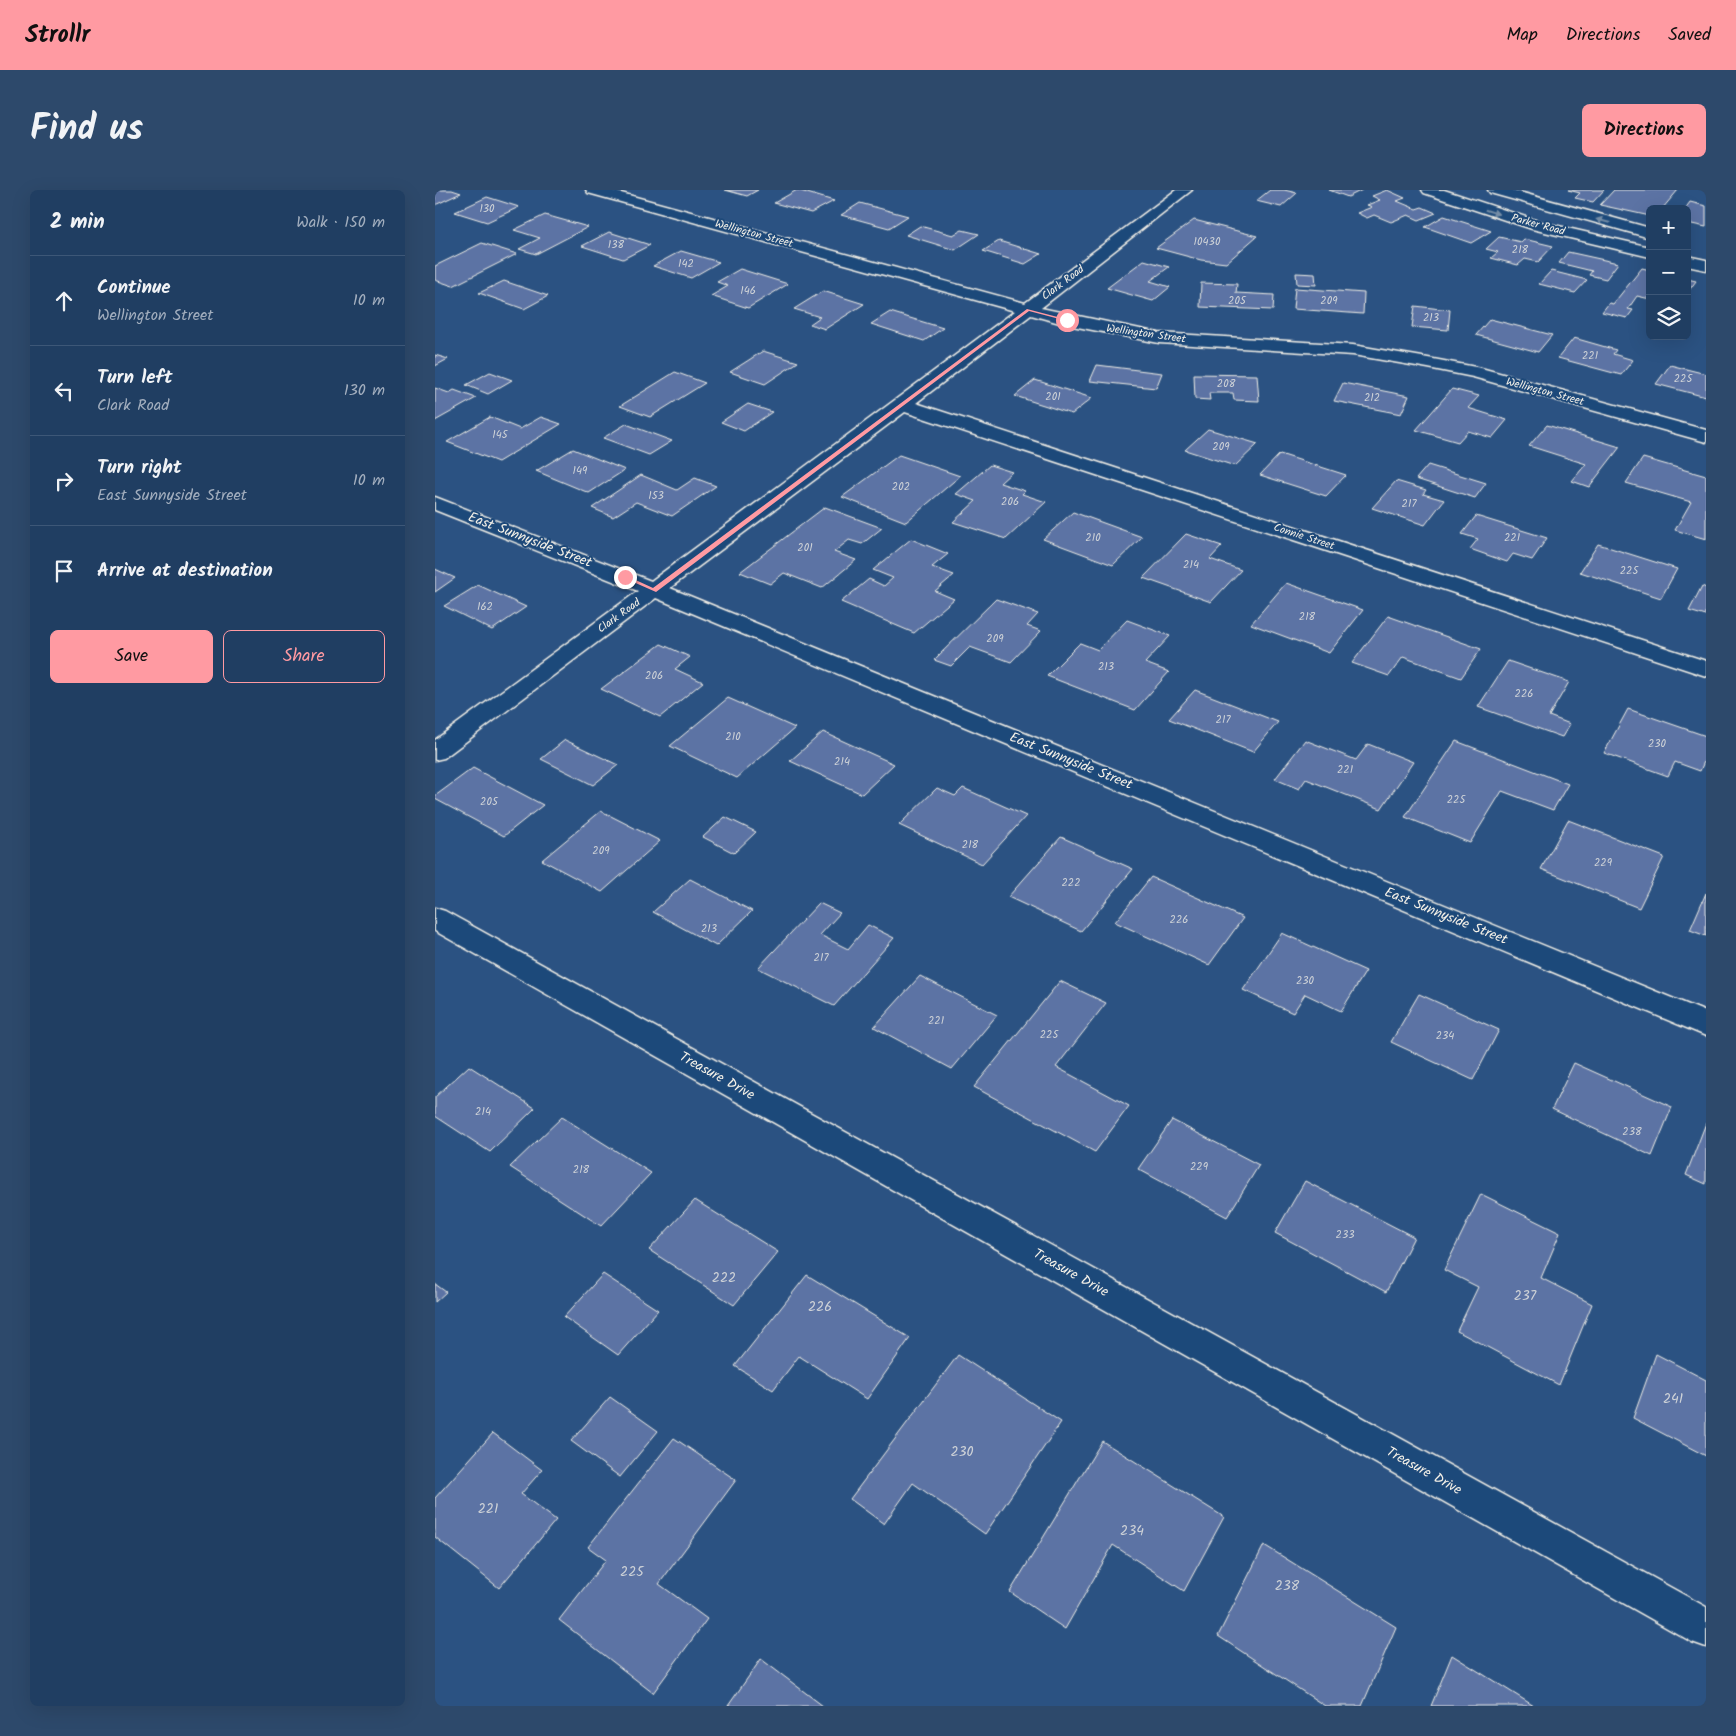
<!DOCTYPE html>
<html lang="en">
<head>
<meta charset="utf-8">
<style>
  body { margin:0; font-family:Kalam,sans-serif; background:#2d496b; color:#f1f3f6 }
  .controls { position:absolute; right:15px; top:15px; display:grid; overflow:hidden; border-radius:8px; box-shadow:0 5px 20px #0002 }
  .controls button { width:45px; height:45px; display:grid; place-items:center; padding:0; border:0; border-bottom:1px solid #3d5777; background:#203e62; color:#f1f3f6; font:25px sans-serif }
  .stop { position:absolute; width:15px; height:15px; margin:-11px; border:4px solid #ff9aa2; border-radius:50%; background:#fff }
  .stop.end { background:#ff9aa2; border-color:#fff; box-shadow:0 1px 5px #0008 }
  .list { margin:0; padding:0; list-style:none }
  h2 { display:flex; justify-content:space-between; align-items:center; height:65px; margin:0; padding:0 20px; font-size:21px }
  h2 small { font-size:16px; font-weight:400; color:#a2aebe }
  .list li { display:grid; grid-template-columns:32px 1fr auto; gap:15px; align-items:center; box-sizing:border-box; height:90px; padding:0 20px; border-top:1px solid #3d5777 }
  .list b { display:block; font-size:19px; white-space:nowrap }
  .list p { margin:0; font-size:16px; white-space:nowrap; color:#a2aebe }
  .list em { font-size:16px; font-style:normal; color:#a2aebe }
  .actions { display:flex; gap:10px; padding:15px 20px }
  .actions a { flex:1; padding:11px 0; border:1px solid #ff9aa2; border-radius:8px; text-align:center; font-size:18px; color:#ff9aa2 }
  .actions .main { background:#ff9aa2; color:#111 }
  .icon { flex:none; width:28px; height:28px; fill:none; stroke:currentColor; stroke-width:2; stroke-linecap:round; stroke-linejoin:round }
  .map { position:relative; flex:none; width:1271px; height:1516px; overflow:hidden; border-radius:8px }
  header { display:flex; align-items:center; gap:30px; box-sizing:border-box; height:70px; padding:0 25px; background:#ff9aa2; color:#111 }
  header strong { font-size:24px }
  nav { display:flex; gap:28px; margin-inline-start:auto; font-size:18px }
  .intro { display:flex; align-items:center; justify-content:space-between; box-sizing:border-box; height:120px; padding:0 30px }
  h1 { margin:0; font-size:35px }
  .button { padding:12px 22px; border-radius:8px; background:#ff9aa2; color:#111; font-size:18px; font-weight:700 }
  main { display:flex; gap:30px; padding:0 30px }
  aside { flex:1; background:#203e62; border-radius:8px; box-shadow:0 5px 20px #0002 }
  .map>svg:first-child { display:block }
  .building { fill:#5c73a4; stroke:#f4f1e8 }
  .lines { fill:none; stroke-linecap:round; stroke-linejoin:round }
  .minor-casing { stroke:#f4f1e8; stroke-width:3 }
  .major-casing { stroke:#f4f1e8; stroke-width:3 }
  .minor { fill:#1f4a7a; fill-rule:evenodd }
  .major { fill:#1f4a7a; fill-rule:evenodd }
  .oneway { fill:#748da6 }
  .route { fill:#ff9aa2 }
  .labels { text-anchor:middle; dominant-baseline:central; stroke-width:4; stroke-linejoin:round; paint-order:stroke }
  .number-label { font-size:11px; fill:#ced2d7 }
  .far-street-label { font-size:11px; fill:#f4f1e8; stroke:#1f4a7a }
  .street-label { font-size:14px; fill:#f4f1e8; stroke:#1f4a7a }
  .near-number-label { font-size:14px; fill:#ced2d7 }
</style>
</head>
<body>
<header>
<strong>Strollr</strong>
<nav><a>Map</a><a>Directions</a><a>Saved</a></nav>
</header>
<div class="intro"><h1>Find us</h1><a class="button">Directions</a></div>
<main>
<aside>
<h2>2 min<small>Walk · 150 m</small></h2>
<ul class="list">
<li><svg class="icon" aria-label="ahead" viewBox="0 0 24 24"><path d="M12 20V5M6 11l6-6 6 6"/></svg><div><b>Continue</b><p>Wellington Street</p></div><em>10 m</em></li>
<li><svg class="icon" aria-label="left" viewBox="0 0 24 24"><path d="M17 20v-9H6M10 6l-5 5 5 5"/></svg><div><b>Turn left</b><p>Clark Road</p></div><em>130 m</em></li>
<li><svg class="icon" aria-label="right" viewBox="0 0 24 24"><path d="M7 20v-9h11M14 6l5 5-5 5"/></svg><div><b>Turn right</b><p>East Sunnyside Street</p></div><em>10 m</em></li>
<li><svg class="icon" aria-label="arrive" viewBox="0 0 24 24"><path d="M6 21V4h12l-3 4 3 4H6"/></svg><div><b>Arrive at destination</b></div></li>
</ul>
<div class="actions"><a class="main">Save</a><a>Share</a></div>
</aside>
<div class="map">
<svg width="1271" height="1516" viewBox="0 0 1271 1516">
  <rect width="100%" height="100%" fill="#2b5282"/>
  <filter id="ink" filterUnits="userSpaceOnUse"><feTurbulence type="fractalNoise" baseFrequency=".02" numOctaves="2"/><feDisplacementMap in="SourceGraphic" scale="10" xChannelSelector="R" yChannelSelector="G"/><feConvolveMatrix kernelMatrix="1 2 1 2 8 2 1 2 1" color-interpolation-filters="sRGB"/></filter>
  <g filter="url(#ink)">
    <!-- building -->
    <path class="building" d="M0 0H17L26 3 0 15Z
      M290 0H323L312 6Z
      M362 0 399 11 376 23 339 13Z
      M835 0H849L862 3 846 17 821 11Z
      M894 0H927L913 7Z
      M952 0 970 8 962 11 981 19 987 17 1001 23 984 30 973 25 956 32 939 25 932 28 922 23 937 17 932 15 945 10 937 6Z
      M1133 0H1169L1158 12 1140 8 1145 3Z
      M1179 0H1243L1227 19H1215V26L1165 15Z
      M52 7 84 17 52 32 20 22Z
      M1255 12 1271 16V37L1252 33V19H1250Z
      M425 13 473 26 454 38 406 25Z
      M110 25 153 37 101 64 84 59 105 48 79 40Z
      M1009 26 1056 41 1036 53 990 37Z
      M759 30 822 46 791 73 766 70 721 58Z
      M485 36 518 45 527 40 544 44 520 60 471 45Z
      M174 42 215 55 188 69 147 56Z
      M1064 47 1086 52 1089 49 1118 56 1103 72 1090 69 1083 75 1056 68 1063 62 1051 59Z
      M564 51 606 64 590 74 548 61Z
      M47 53 82 64 18 96 0 90V76Z
      M246 61 284 72 256 88 218 76Z
      M1133 62 1183 73 1171 89 1154 85 1157 81 1124 73Z
      M709 70 734 77 715 91 735 97 718 111 672 98Z
      M1207 78 1215 80V109L1202 106 1193 119 1198 120 1192 128 1167 122 1174 113 1178 114Z
      M305 79 353 94 313 118 276 106 293 96 282 92Z
      M1116 81 1152 90 1140 103 1104 94Z
      M861 83 880 84 881 95 862 94Z
      M1252 89 1261 91 1252 103Z
      M69 91 113 106 89 119 44 103Z
      M766 93 802 94 801 103 839 105 838 120 765 117Z
      M860 98 929 103 928 124 858 119Z
      M388 101 429 114 390 139 375 134 385 127 359 119Z
      M980 116 1015 120 1013 140 977 137Z
      M455 122 508 138 489 151 436 134Z
      M1055 129 1117 145 1103 162 1041 145Z
      M1139 148 1181 160 1178 164 1198 170 1186 185 1123 168Z
      M328 161 363 172 330 194 295 182Z
      M0 165 13 169 0 176Z
      M662 175 727 183 721 198 655 191Z
      M1235 175 1271 184V207L1221 194Z
      M55 182 77 190 53 204 31 195Z
      M240 182 270 193 215 227 185 216Z
      M759 184 822 185 824 211 799 210 798 203H774L775 210 760 209Z
      M600 190 657 208 637 224 580 206Z
      M908 193 974 206 966 224 899 211Z
      M0 198 14 203 19 200 41 208 0 231Z
      M1017 199 1044 206 1033 218 1072 230 1057 248 1033 241 1023 252 981 240Z
      M313 214 337 222 309 241 286 232Z
      M55 227 85 239 106 227 126 234 63 272 12 252Z
      M191 234 237 251 214 265 168 248Z
      M1112 235 1185 257 1154 297 1137 291 1151 274 1094 256Z
      M773 239 823 254 800 276 750 260Z
      M138 259 190 280 154 303 101 281Z
      M845 264 911 285 891 306 825 285Z
      M464 265 525 286 471 332 407 307Z
      M1208 268 1271 286V349L1240 340 1256 312 1191 293Z
      M555 275 577 282 565 293 590 301 587 304 611 312 571 349 518 332 541 311 521 304Z
      M993 275 1051 293 1040 308 981 289Z
      M206 285 242 300 260 288 281 296 237 326 201 312 178 327 157 318Z
      M961 291 991 300 988 304 1009 310 990 335 937 318Z
      M390 317 447 338 427 354 414 350 399 362 421 370 387 398 349 383 335 394 305 382Z
      M638 322 707 347 678 375 608 349Z
      M1041 326 1112 348 1097 370 1078 364 1072 372 1035 359 1043 349 1027 344Z
      M751 344 787 356 775 369 806 380 776 412 708 388Z
      M476 349 513 364 497 377 519 385 500 401 519 409 479 443 406 412 434 389 449 396 458 388 438 380Z
      M1163 354 1242 379 1226 408 1145 382Z
      M0 379 20 388 0 402Z
      M851 393 928 420 894 463 816 434Z
      M43 395 91 417 57 440 9 416Z
      M1267 396 1271 398V426L1254 421Z
      M561 409 603 424 592 436 606 441 576 472 535 457 516 476 499 470Z
      M953 426 1046 459 1026 488 968 467 954 486 917 473Z
      M692 430 735 446 710 473 734 482 700 520 612 486 645 453 663 460Z
      M226 454 255 467 240 479 268 492 225 527 166 499Z
      M1073 471 1134 492 1114 526 1135 534 1127 547 1043 517Z
      M760 500 843 532 818 562 734 529Z
      M293 508 360 538 302 588 235 556Z
      M1193 519 1271 546V567L1265 581 1240 572 1233 586 1169 563Z
      M388 542 459 574 427 604 355 571Z
      M130 550 183 575 158 595 106 569Z
      M870 550 921 570 933 554 978 572 946 619 871 589 864 599 840 589Z
      M1021 551 1133 594 1118 620 1067 601 1035 653 970 627Z
      M38 578 108 615 69 646 0 609V606Z
      M502 598 520 606 528 598 591 626 547 674 464 635Z
      M166 621 225 651 167 702 107 670Z
      M290 627 321 642 299 663 268 647Z
      M1133 630 1229 667 1204 718 1106 679Z
      M626 647 698 679 646 741 573 707Z
      M716 687 808 728 774 775 680 732Z
      M255 689 317 721 281 756 218 722Z
      M1271 703V746L1255 740Z
      M384 713 405 723 385 745 413 759 433 735 459 748 399 816 323 778Z
      M847 743 931 781 906 821 870 804 858 823 808 800Z
      M485 786 562 825 517 879 439 837Z
      M625 791 671 813 621 877 694 916 660 962 539 897Z
      M984 804 1064 840 1038 890 956 852Z
      M1139 873 1237 917 1217 966 1117 919Z
      M34 876 100 918 55 962 0 926V907Z
      M127 927 216 983 166 1036 75 977Z
      M737 930 824 975 792 1027 703 979Z
      M1271 933V994L1251 985Z
      M870 991 979 1047 951 1102 840 1043Z
      M1046 1004 1125 1043 1106 1088 1157 1114 1124 1195 1022 1141 1043 1097 1009 1080Z
      M260 1010 343 1062 299 1115 214 1060Z
      M168 1084 223 1120 183 1165 129 1127Z
      M372 1085 475 1148 432 1209 364 1166 338 1200 300 1176Z
      M0 1094 11 1102 0 1112Z
      M1221 1164 1271 1190V1266L1198 1228Z
      M523 1165 626 1232 550 1344 478 1293 449 1334 415 1309Z
      M175 1207 223 1241 185 1287 136 1251Z
      M58 1243 107 1280 86 1304 121 1330 64 1398 0 1347V1308Z
      M239 1248 301 1290 224 1394 272 1429 218 1503 124 1430 171 1370 153 1357Z
      M667 1251 789 1327 749 1401 678 1355 630 1439 575 1402Z
      M829 1355 961 1437 927 1516H890L783 1446Z
      M1017 1465 1099 1516H996Z
      M326 1469 388 1516H293Z"/>
    <g class="lines">
      <!-- minor casing -->
      <g class="minor-casing">
        <path id="minor" d="M151 0H175L590 113 741 0H757L606 118 724 143 918 155 993 168 1046 178 1271 240V252L1038 187 993 178 918 165 724 153 632 135 596 125 481 213 1271 471V486L470 222 235 398 1271 822V846L221 408 9 568 0 570V550L203 401 0 320V307L216 391 580 121 153 3Z
          M0 718 10 721 1271 1417V1457L1257 1452 0 741Z"/>
      </g>
      <!-- major casing -->
      <g class="major-casing">
        <path id="major" d="M987 0H1009L1106 32 1215 57V67L1097 39 989 3Z
          M1053 0H1077L1215 38V48L1055 3Z
          M1252 66 1271 70V80L1252 76Z"/>
      </g>
      <!-- minor -->
      <use href="#minor" class="minor"/>
      <!-- major -->
      <use href="#major" class="major"/>
    </g>
    <!-- one-way arrows -->
    <defs><path id="oneway-solid" d="M-6-.8H1V-3.2L6.5 0L1 3.2V.8H-6Z" transform="scale(1.25)"/></defs>
    <g class="oneway">
      <use href="#oneway-solid" transform="translate(1057 22) rotate(17)"/>
      <use href="#oneway-solid" transform="translate(1168 31) rotate(-165)"/>
    </g>
  </g>
  <!-- route -->
  <path class="route" d="M592 119 634 130 632 131 594 121 221 402 187 387 192 386 218 398Z"/>
  <g class="labels">
    <!-- number labels -->
    <g class="number-label">
      <text x="52" y="19">130</text>
      <text x="772" y="52">10430</text>
      <text x="181" y="55">138</text>
      <text x="1085" y="60">218</text>
      <text x="251" y="74">142</text>
      <text x="313" y="101">146</text>
      <text x="802" y="111">205</text>
      <text x="894" y="111">209</text>
      <text x="996" y="128">213</text>
      <text x="1155" y="166">221</text>
      <text x="1248" y="189">225</text>
      <text x="791" y="194">208</text>
      <text x="618" y="207">201</text>
      <text x="937" y="208">212</text>
      <text x="65" y="245">145</text>
      <text x="786" y="257">209</text>
      <text x="145" y="281">149</text>
      <text x="466" y="297">202</text>
      <text x="221" y="306">153</text>
      <text x="575" y="312">206</text>
      <text x="974" y="314">217</text>
      <text x="658" y="348">210</text>
      <text x="1077" y="348">221</text>
      <text x="370" y="358">201</text>
      <text x="756" y="375">214</text>
      <text x="1194" y="381">225</text>
      <text x="50" y="417">162</text>
      <text x="872" y="427">218</text>
      <text x="560" y="449">209</text>
      <text x="671" y="477">213</text>
      <text x="219" y="486">206</text>
      <text x="1089" y="504">226</text>
      <text x="788" y="530">217</text>
      <text x="298" y="547">210</text>
      <text x="1222" y="554">230</text>
      <text x="407" y="572">214</text>
      <text x="910" y="580">221</text>
      <text x="1021" y="610">225</text>
      <text x="54" y="612">205</text>
      <text x="535" y="655">218</text>
      <text x="166" y="661">209</text>
      <text x="1168" y="673">229</text>
      <text x="636" y="693">222</text>
      <text x="744" y="730">226</text>
      <text x="274" y="739">213</text>
      <text x="386" y="768">217</text>
      <text x="870" y="791">230</text>
      <text x="501" y="831">221</text>
      <text x="614" y="845">225</text>
      <text x="1010" y="846">234</text>
      <text x="48" y="922">214</text>
      <text x="1197" y="942">238</text>
      <text x="764" y="977">229</text>
      <text x="146" y="980">218</text>
      <text x="910" y="1045">233</text>
    </g>
    <!-- far-street labels -->
    <g class="far-street-label">
      <text transform="translate(1103 35) rotate(15)">Parker Road</text>
      <text transform="translate(319 44) rotate(15)">Wellington Street</text>
      <text transform="translate(628 93) rotate(-37)">Clark Road</text>
      <text transform="translate(711 144) rotate(8)">Wellington Street</text>
      <text transform="translate(1110 202) rotate(15)">Wellington Street</text>
      <text transform="translate(869 347) rotate(18)">Connie Street</text>
      <text transform="translate(184 426) rotate(-36)">Clark Road</text>
    </g>
    <!-- street labels -->
    <g class="street-label">
      <text transform="translate(95 350) rotate(21)">East Sunnyside Street</text>
      <text transform="translate(636 571) rotate(22)">East Sunnyside Street</text>
      <text transform="translate(1011 726) rotate(22)">East Sunnyside Street</text>
      <text transform="translate(282 886) rotate(29)">Treasure Drive</text>
      <text transform="translate(636 1083) rotate(29)">Treasure Drive</text>
      <text transform="translate(989 1281) rotate(29)">Treasure Drive</text>
    </g>
    <!-- near-number labels -->
    <g class="near-number-label">
      <text x="289" y="1088">222</text>
      <text x="1090" y="1106">237</text>
      <text x="385" y="1117">226</text>
      <text x="1238" y="1209">241</text>
      <text x="527" y="1262">230</text>
      <text x="53" y="1319">221</text>
      <text x="697" y="1341">234</text>
      <text x="197" y="1382">225</text>
      <text x="852" y="1396">238</text>
    </g>
  </g>
</svg>
<div class="controls">
<button>+</button>
<button>−</button>
<button><svg class="icon" aria-label="layers" viewBox="0 0 24 24"><path d="M12 4l9 5-9 5-9-5zM3 14l9 5 9-5"/></svg></button>
</div>
<div class="stop" style="left:632px;top:130px"></div>
<div class="stop end" style="left:190px;top:387px"></div>
</div>
</main>
</body>
</html>
